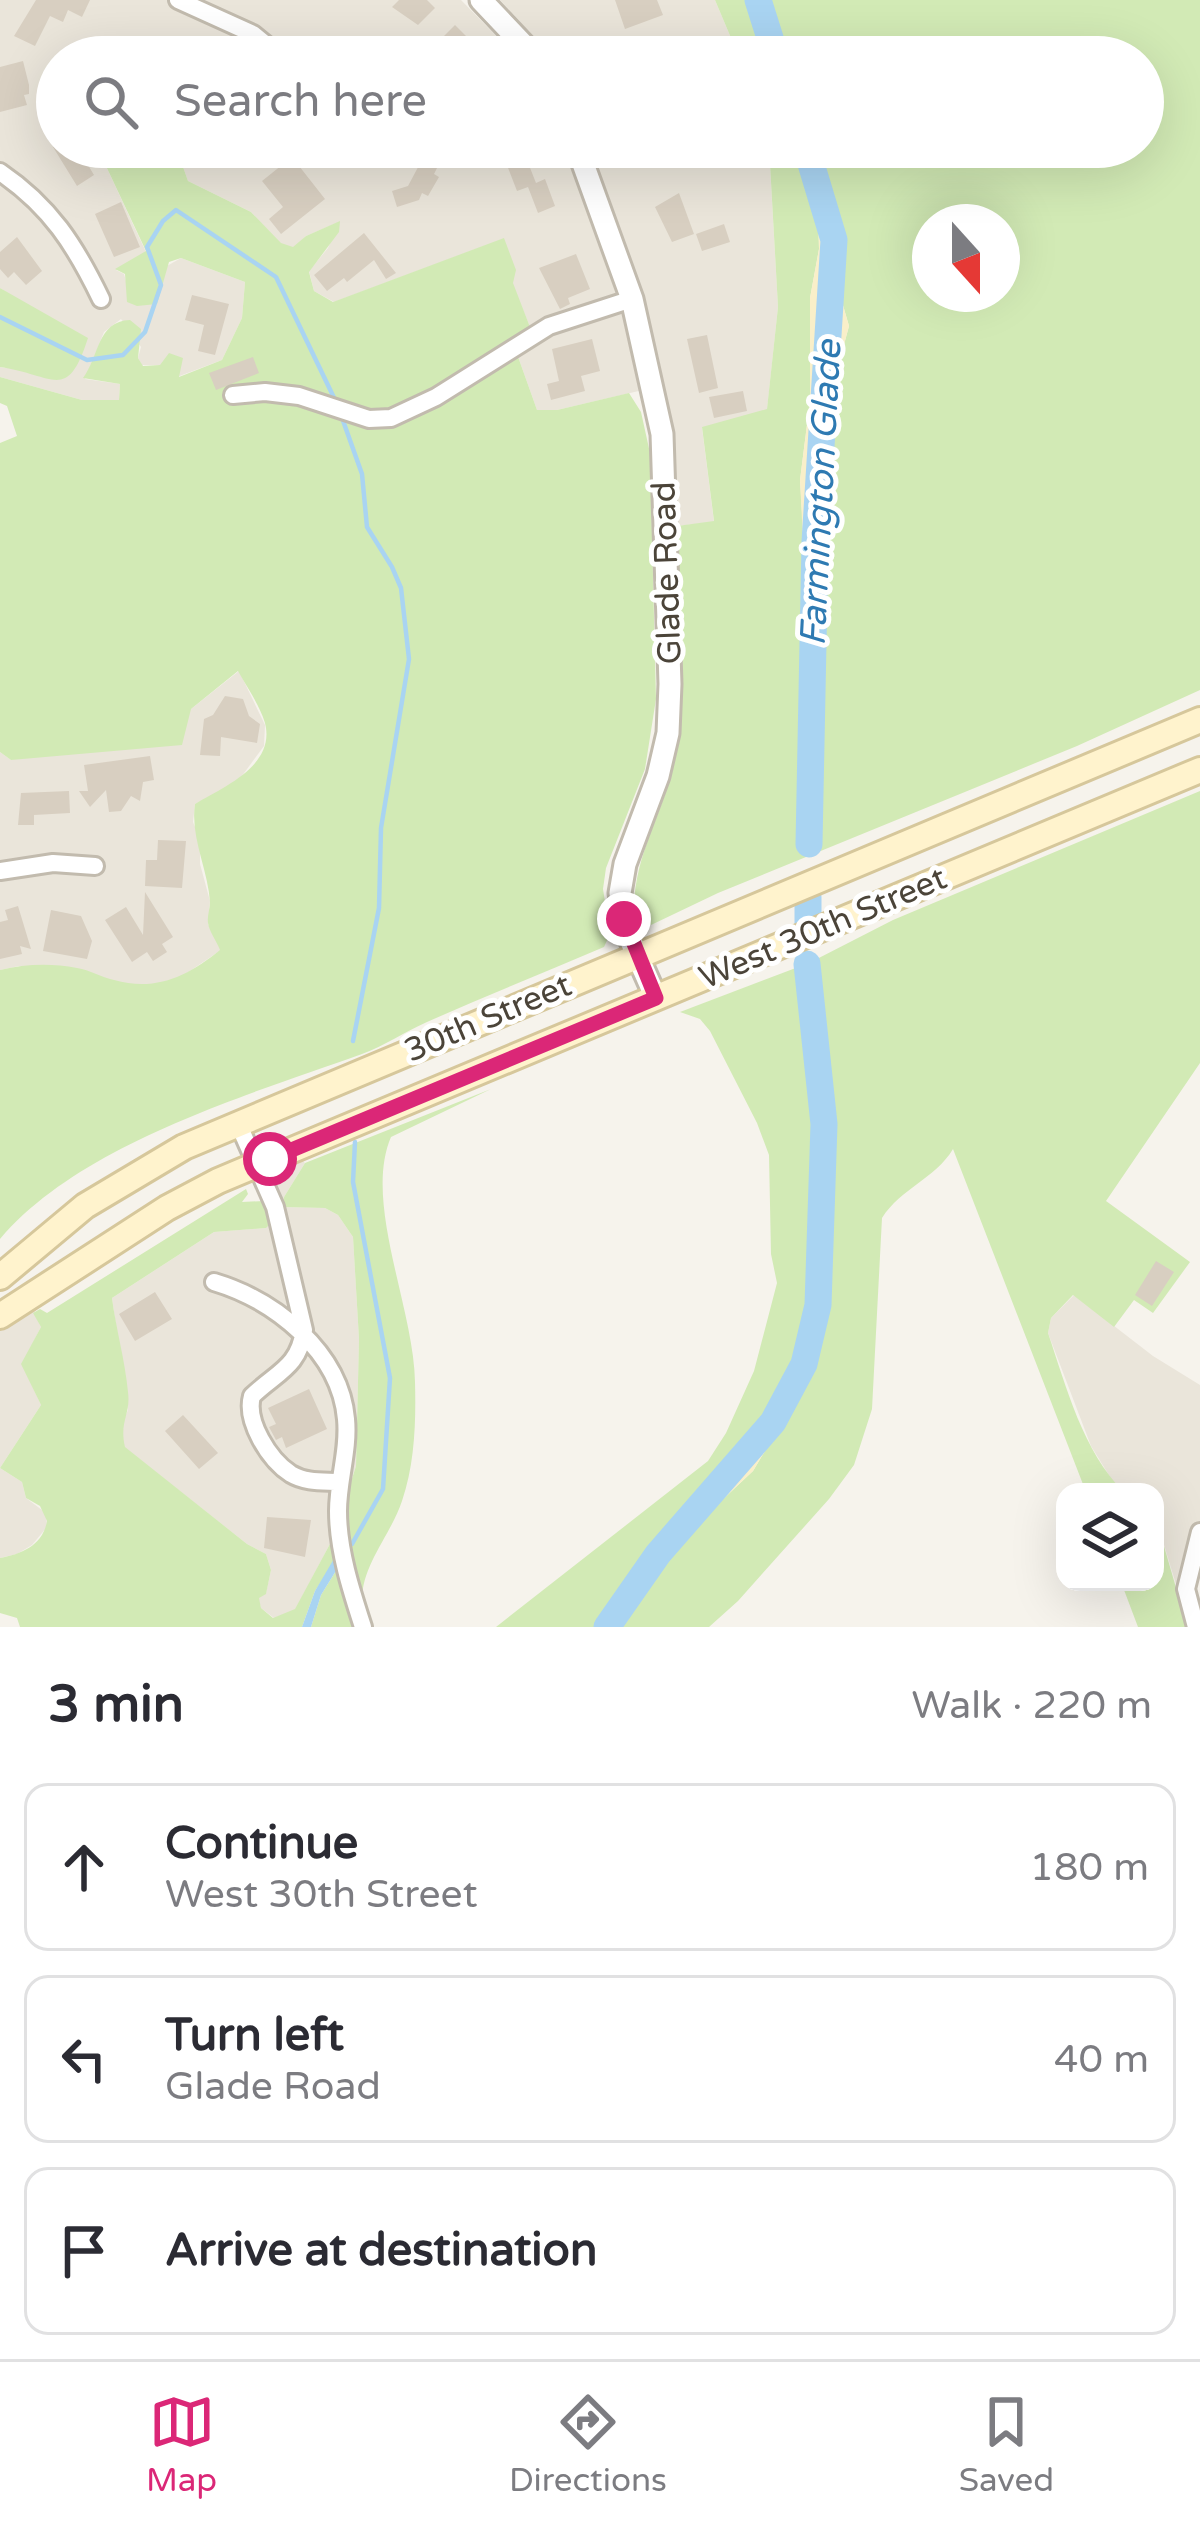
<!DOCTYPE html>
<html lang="en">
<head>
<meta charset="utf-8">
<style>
  body { margin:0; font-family:"Varela Round",sans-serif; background:#f7f7f7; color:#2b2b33 }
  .controls { position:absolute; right:36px; bottom:36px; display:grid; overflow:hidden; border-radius:24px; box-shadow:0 12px 48px #0002 }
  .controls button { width:108px; height:108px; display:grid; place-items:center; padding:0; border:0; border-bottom:3px solid #e1e1e2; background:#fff; color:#2b2b33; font:60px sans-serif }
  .compass { position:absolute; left:912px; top:204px; width:108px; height:108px; border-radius:50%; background:#fff; box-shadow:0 12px 48px #0002; rotate:159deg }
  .stop { position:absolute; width:36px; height:36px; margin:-27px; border:9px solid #db2777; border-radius:50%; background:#fff }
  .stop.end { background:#db2777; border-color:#fff; box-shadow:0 3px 12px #0008 }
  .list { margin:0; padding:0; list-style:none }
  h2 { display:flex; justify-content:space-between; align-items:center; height:156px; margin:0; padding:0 48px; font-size:51px }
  h2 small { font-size:39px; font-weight:400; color:#7c7c81 }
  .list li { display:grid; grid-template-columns:78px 1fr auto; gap:36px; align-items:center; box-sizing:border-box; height:168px; margin:0 24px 24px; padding:0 24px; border:3px solid #e1e1e2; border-radius:24px }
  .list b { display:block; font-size:45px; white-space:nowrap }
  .list p { margin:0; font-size:39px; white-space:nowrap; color:#7c7c81 }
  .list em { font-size:39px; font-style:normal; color:#7c7c81 }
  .icon { flex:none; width:66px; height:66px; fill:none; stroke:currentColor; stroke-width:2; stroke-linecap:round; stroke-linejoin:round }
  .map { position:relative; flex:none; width:1200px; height:1627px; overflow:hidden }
  .search { position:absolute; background:#fff; box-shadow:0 12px 48px #0002; left:36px; right:36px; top:36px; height:132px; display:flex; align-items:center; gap:30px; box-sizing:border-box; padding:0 42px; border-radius:66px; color:#7c7c81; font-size:45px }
  .sheet { height:732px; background:#fff }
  nav { display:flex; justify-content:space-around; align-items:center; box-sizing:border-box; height:168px; border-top:3px solid #e1e1e2; background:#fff; font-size:33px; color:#7c7c81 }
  nav a { display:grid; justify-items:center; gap:6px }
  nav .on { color:#db2777 }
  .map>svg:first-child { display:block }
  .residential { fill:#eae5da }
  .green { fill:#d2eab5; fill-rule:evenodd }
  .sand { fill:#f9efc9 }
  .water { fill:#a9d4f2 }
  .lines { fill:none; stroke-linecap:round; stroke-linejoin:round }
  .stream { stroke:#a9d4f2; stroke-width:4.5 }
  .river { stroke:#a9d4f2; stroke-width:27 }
  .building { fill:#d8cfc1 }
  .minor-casing { stroke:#c2bbae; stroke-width:22 }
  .tertiary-casing { stroke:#c2bbae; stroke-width:27 }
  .secondary-casing { stroke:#d6c79b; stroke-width:30 }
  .minor { stroke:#fff; stroke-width:16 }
  .tertiary { stroke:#fff; stroke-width:21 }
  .secondary { stroke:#fff3cd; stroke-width:24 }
  .route { stroke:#db2777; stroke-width:15 }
  .labels { text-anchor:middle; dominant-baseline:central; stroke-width:10; stroke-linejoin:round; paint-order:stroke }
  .street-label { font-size:33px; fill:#4b4439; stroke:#fff }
  .water-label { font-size:36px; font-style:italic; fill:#2e7ab2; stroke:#fff }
</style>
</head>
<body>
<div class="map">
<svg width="1200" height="1627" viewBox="0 0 1200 1627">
  <rect width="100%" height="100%" fill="#f6f3ec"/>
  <!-- residential -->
  <path class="residential" d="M0 0H461L517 57H57V147H97L146 252 116 270 124 274 128 288 181 258 245 282 242 318 222 360 177 377 160 365H142L138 358 141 347 121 319 104 332 85 379 120 384 119 400H82L0 377V367L5 368 25 305 0 288Z
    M500 0H715L739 57H553Z
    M185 147H562L621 291 530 327 512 283 503 239 334 302 314 291 309 271 328 248 339 222 306 236 294 248 281 244 251 212 188 181 182 164Z
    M590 147H799L801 152 770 165 778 307 767 410 702 428 714 522 677 526 674 443 659 359 640 286Z
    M624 306 643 390 557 410H537L516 351 549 332Z
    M239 671 265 725 264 746 236 784 195 804 193 822 200 840V864L210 901 208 924 221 950 181 977 154 985H134L19 966 0 970V752L11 760 191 709Z
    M302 1160 305 1163 284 1197 282 1207 325 1208 338 1215 353 1237 359 1339 356 1466 331 1542 295 1610 274 1618 261 1608 258 1597 266 1593 271 1570 266 1554 247 1544 124 1447 120 1428 128 1410 112 1298 214 1232 266 1228 268 1209 254 1180Z
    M1074 1295 1153 1356 1200 1385V1566L1189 1627 1155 1515V1492H1124L1112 1480 1091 1446 1048 1333 1051 1318Z
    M38 1307 34 1313 41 1327 22 1364 41 1405 0 1468 22 1482 26 1498 46 1513 47 1527 32 1545 17 1554 0 1558V1329Z"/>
  <!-- green -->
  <path class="green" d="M715 0H746L767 57H739Z
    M771 0H1200V690L1077 746 718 893 651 925 634 907C635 849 669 804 677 748 688 675 679 599 677 526L714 521 702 427 767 409 778 307 770 164 801 152 818 212 819 249 810 298V401L800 480 807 593 804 835 818 814 821 499 832 389 849 326 840 295 839 234 812 147H1143V57H783ZM930 222H1002V294H930Z
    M97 147H185L182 164 188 181 251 212 281 243 293 247 306 236 340 221 339 232 309 272 314 291 333 302 504 238 516 270 513 283 530 327 621 291 624 306 549 332 516 351 537 410H557L629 393 641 412 650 453 656 699 645 769 606 868 603 889 610 934 604 947C545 972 486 996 427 1022 406 1031 384 1046 362 1054 248 1095 80 1144 0 1239V970C25 964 51 963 77 968 90 970 101 977 114 980 156 992 188 976 220 950 217 942 209 931 208 923 207 916 210 909 210 902 208 869 190 837 195 804 223 787 276 766 265 723 260 706 247 687 238 671L191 709 182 745 11 760 0 752V443L17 436 7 406 0 403V377L82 400H119L120 384 83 378C99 357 97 321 130 320L141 329 138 358 143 366 160 365 169 353 183 358 179 377 222 360 242 318 245 282 181 258 169 262 157 304 137 306 127 302 125 274 115 269 146 251Z
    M0 288 88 338C67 403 55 375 0 367Z
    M1200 791V1063L1106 1201 1190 1262 1153 1313 1134 1300 1114 1327 1073 1295 1051 1318 1048 1333C1066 1386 1083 1452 1124 1492H1086L953 1149C935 1179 901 1188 882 1218L872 1409 854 1465 829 1499 738 1601 709 1627H618L669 1550 753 1471 805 1384 833 1240 828 1106 816 979 811 962 893 920Z
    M801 966 817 1120 813 1270 803 1349 785 1388 744 1452 636 1572 597 1627H496L708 1461 726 1433 754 1371 777 1283 771 1254 769 1155 757 1123 710 1031 700 1019 680 1012Z
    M491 1089 391 1137C363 1202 414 1308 415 1382 416 1421 415 1463 402 1501 391 1535 361 1565 362 1602L352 1584 344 1504 356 1466 359 1339 353 1237 338 1215 325 1208 282 1207 284 1197 305 1163Z
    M246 1189 248 1194 242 1202 264 1201 270 1224 266 1228 214 1232 112 1298C116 1329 125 1360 128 1392 131 1415 119 1421 125 1447L247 1544 266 1554 271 1570 266 1594 259 1598 261 1608 273 1618 295 1609 331 1542 340 1553 315 1591 302 1627H20L17 1618 0 1613V1558C22 1554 43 1545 47 1521L40 1506 26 1498 22 1482 0 1468 41 1405 21 1364 41 1327 33 1313 40 1309 47 1313Z
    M1155 1515 1183 1612 1189 1627H1138L1121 1582H1155Z
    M342 1561 358 1627H311L321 1595Z"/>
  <!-- sand -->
  <path class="sand" d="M746 0H771L783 57H767Z
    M799 147H812L839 234 840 295 849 326 832 389 825 444 818 814 809 844 803 824 808 643 800 480 810 401V298L819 249 818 212Z
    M811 962 816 979 828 1106 833 1240 827 1316 805 1384 753 1471 669 1550 618 1627H597L657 1540 707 1484 744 1452 785 1389 803 1349 813 1270 817 1120 801 966Z"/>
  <!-- water -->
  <path class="water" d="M335 1557 342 1561 321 1595 311 1627H302L315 1591Z"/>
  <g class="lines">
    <!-- stream -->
    <path class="stream" d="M0 317 87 360 123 355 145 332 161 285 147 247 163 221 176 210 276 277 337 404
      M341 415 362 474 367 527 392 567 401 588 409 659 381 828 379 908 353 1041
      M352 1544 383 1489 390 1378 353 1182 355 1142"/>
    <!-- river -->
    <path class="river" d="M758 0 776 57
      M806 147 834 240 815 542 809 844
      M808 926V897
      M607 1627 658 1554 773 1422 804 1364 818 1305 824 1124 807 964"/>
  </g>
  <!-- building -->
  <path class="building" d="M36 0H90L82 17 68 10 63 22 50 16 35 46 14 36Z
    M399 0H427L435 8 418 25 392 7Z
    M615 0H657L663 15 625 29Z
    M455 25 487 57H451L437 43Z
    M346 37 362 57H322Z
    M23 61 29 85V94L24 95 27 105 0 112V67Z
    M53 147H95L82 155 94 175 77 186Z
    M492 147H527L523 150 536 183 545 179 555 206 538 213 528 187 517 191 505 160 501 162Z
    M424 156 439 164 434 174 439 177 428 196 422 193 419 200 397 207 392 191 408 186Z
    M292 157 325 199 281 234 269 219 283 207 262 181Z
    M679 193 694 234 672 242 655 207Z
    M121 202 140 247 114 257 95 214Z
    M724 224 730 242 702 251 696 234Z
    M364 233 396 273 386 279 374 260 347 282 344 278 327 291 314 275Z
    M17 237 42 271 26 285 14 272 8 278 0 269V252Z
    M576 254 590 289 568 298 570 304 560 309 539 268Z
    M192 295 229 304 215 355 198 351 204 325 185 320Z
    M707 335 718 388 699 393 687 339Z
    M592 339 600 371 581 376 585 391 551 400 547 384 559 381 552 349Z
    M253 357 259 373 216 390 209 373Z
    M743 391 747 411 714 418 709 397Z
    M225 696 243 699 249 716 260 724 257 743 221 737 220 756 200 755 204 719 213 715Z
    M150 756 154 780 143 782 140 801 131 796 121 811 109 812 106 790 90 807 79 791H88L84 765Z
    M69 791 70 813 34 815V825H18L21 793Z
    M158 840 186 841 182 888 145 886 146 860H157Z
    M145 892 173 937 162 944 167 952 153 961 147 952 132 962 105 920 126 907 143 935Z
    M18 906 31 949 20 946 22 954 0 959V922L8 920 5 910Z
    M51 910 81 916 92 941 87 959 43 951Z
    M1156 1261 1174 1272 1152 1306 1135 1295Z
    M155 1292 172 1319 135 1341 119 1314Z
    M309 1389 327 1429 286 1448 282 1437 276 1440 269 1427 276 1424 268 1408Z
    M183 1415 218 1453 199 1469 165 1431Z
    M267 1517 311 1520 305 1557 264 1548Z"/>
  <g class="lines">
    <!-- minor casing -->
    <g class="minor-casing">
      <path id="minor" d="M178 0 253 34 281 57
        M0 172C50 206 75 245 101 299
        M233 395 265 392 299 396 369 419 391 418 436 397 549 326 632 299
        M0 871 53 863 95 866
        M238 1123 275 1207 304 1330C299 1367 277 1372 252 1396 245 1421 269 1460 291 1474 306 1483 323 1481 340 1482
        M214 1282C274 1300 340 1351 346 1419 349 1450 338 1480 338 1511 338 1550 351 1590 363 1627
        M1196 1627 1186 1589 1200 1532"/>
    </g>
    <!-- tertiary casing -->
    <g class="tertiary-casing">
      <path id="tertiary" d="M481 0 535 57
        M577 147 632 299 662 434 670 684 668 733 658 776 625 864 620 893 626 930 656 998"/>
    </g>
    <!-- secondary casing -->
    <g class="secondary-casing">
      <path id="secondary" d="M0 1277 85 1206 184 1147 1200 720
        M0 1316 167 1208 218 1181 1200 770"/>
    </g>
    <!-- minor -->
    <use href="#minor" class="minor"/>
    <!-- tertiary -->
    <use href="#tertiary" class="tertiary"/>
    <!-- secondary -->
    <use href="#secondary" class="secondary"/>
  </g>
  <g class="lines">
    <!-- route -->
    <path class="route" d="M270 1159 656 998 624 919"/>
  </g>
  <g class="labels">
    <!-- street labels -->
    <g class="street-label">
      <text transform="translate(667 573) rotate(-92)">Glade Road</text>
      <text transform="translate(823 928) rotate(-23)">West 30th Street</text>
      <text transform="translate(488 1018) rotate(-23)">30th Street</text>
    </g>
    <!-- water labels -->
    <g class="water-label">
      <text transform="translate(821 493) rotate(-87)">Farmington Glade</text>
    </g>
  </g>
</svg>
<div class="controls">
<button><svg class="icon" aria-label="layers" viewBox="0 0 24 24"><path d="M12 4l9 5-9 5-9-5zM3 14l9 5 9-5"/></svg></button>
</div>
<svg class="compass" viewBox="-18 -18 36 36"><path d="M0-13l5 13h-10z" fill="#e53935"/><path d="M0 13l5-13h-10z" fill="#7c7c81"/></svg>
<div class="stop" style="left:270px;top:1159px"></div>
<div class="stop end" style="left:624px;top:919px"></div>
<div class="search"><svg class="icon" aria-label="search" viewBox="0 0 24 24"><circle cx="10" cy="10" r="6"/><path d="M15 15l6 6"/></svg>Search here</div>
</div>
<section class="sheet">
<h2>3 min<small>Walk · 220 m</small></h2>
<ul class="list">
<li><svg class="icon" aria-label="ahead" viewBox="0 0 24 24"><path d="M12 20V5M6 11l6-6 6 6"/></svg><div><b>Continue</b><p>West 30th Street</p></div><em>180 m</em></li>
<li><svg class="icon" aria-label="left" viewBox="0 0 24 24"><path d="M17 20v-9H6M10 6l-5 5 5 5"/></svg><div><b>Turn left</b><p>Glade Road</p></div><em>40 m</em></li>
<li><svg class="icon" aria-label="arrive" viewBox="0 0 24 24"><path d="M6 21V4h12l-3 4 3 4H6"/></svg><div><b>Arrive at destination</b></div></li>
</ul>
</section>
<nav>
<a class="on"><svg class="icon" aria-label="map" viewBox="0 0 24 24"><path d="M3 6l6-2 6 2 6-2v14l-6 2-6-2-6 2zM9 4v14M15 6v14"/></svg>Map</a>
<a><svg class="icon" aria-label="directions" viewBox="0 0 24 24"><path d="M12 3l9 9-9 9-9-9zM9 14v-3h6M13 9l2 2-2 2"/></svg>Directions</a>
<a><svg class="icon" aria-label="saved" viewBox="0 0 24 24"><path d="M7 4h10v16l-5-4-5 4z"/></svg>Saved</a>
</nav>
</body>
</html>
